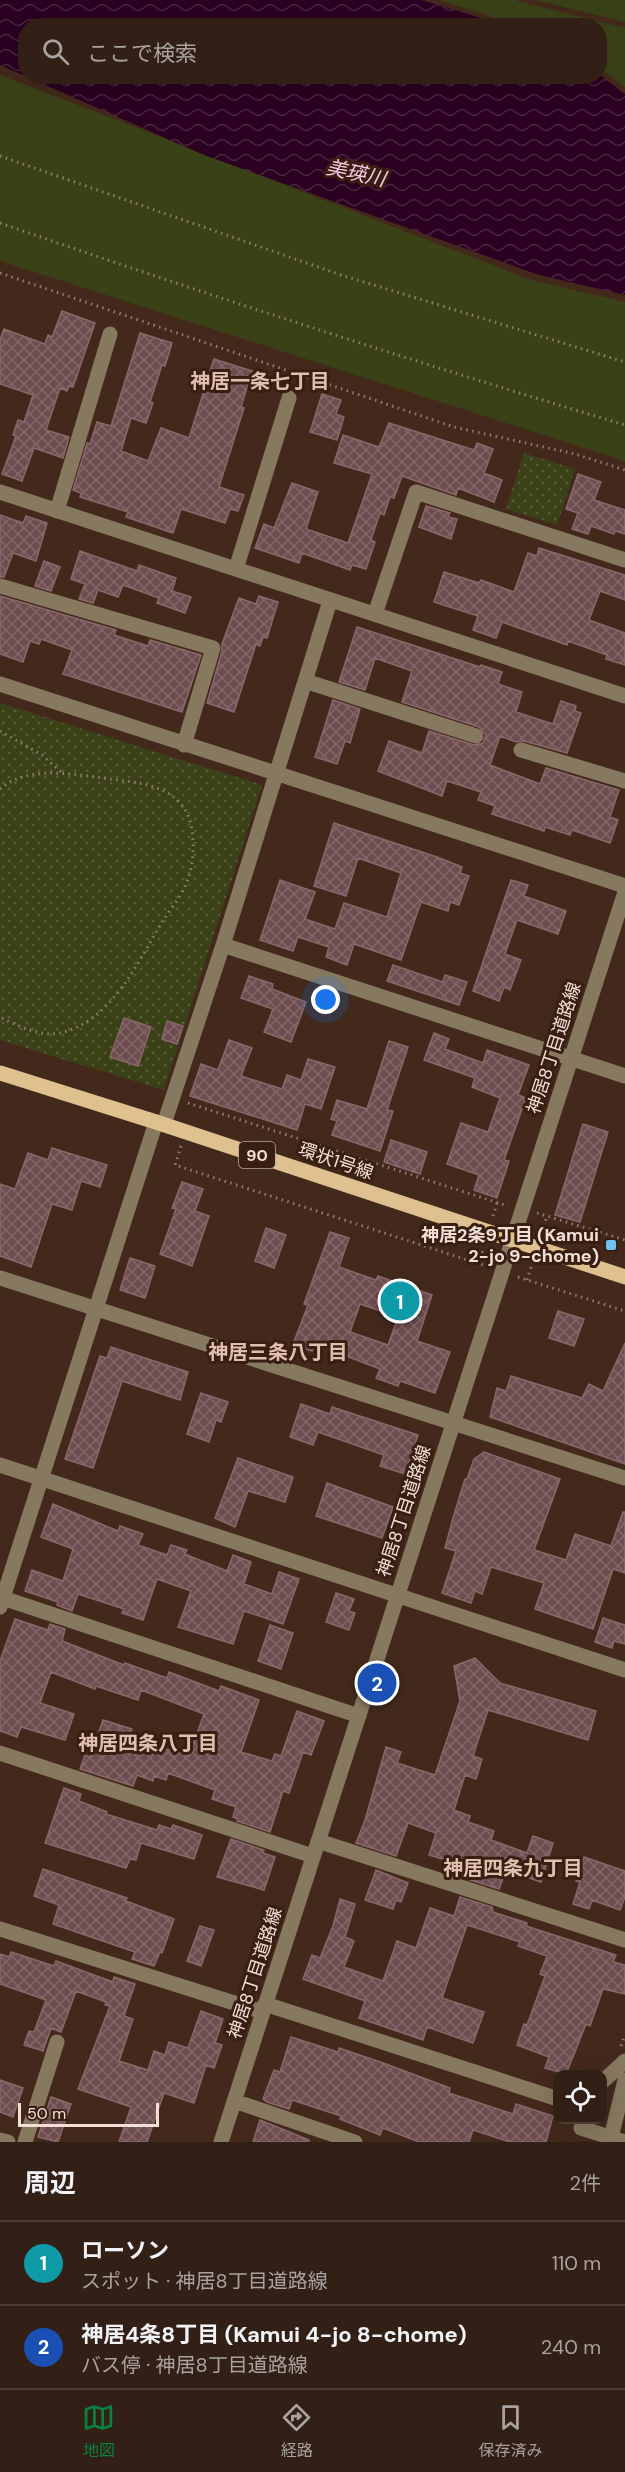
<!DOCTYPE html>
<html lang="ja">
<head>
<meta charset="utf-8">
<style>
  body { margin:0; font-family:"DM Sans","Noto Sans JP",sans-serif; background:#3a271e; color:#f1f3f6 }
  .controls { position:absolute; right:18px; bottom:18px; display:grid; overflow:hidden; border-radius:12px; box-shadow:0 6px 24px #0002 }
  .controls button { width:54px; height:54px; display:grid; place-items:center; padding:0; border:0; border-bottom:2px solid #4d3d34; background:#321f15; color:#f1f3f6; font:30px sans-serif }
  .scale { position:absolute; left:18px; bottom:15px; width:141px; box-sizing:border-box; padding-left:6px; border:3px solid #f2e0d8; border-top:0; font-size:16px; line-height:21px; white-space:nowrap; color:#f2e0d8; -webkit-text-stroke:4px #381f12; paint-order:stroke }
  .you { position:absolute; left:326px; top:1000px; width:21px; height:21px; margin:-15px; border:4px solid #fff; border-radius:50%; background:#1a73e8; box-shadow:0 0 0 9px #1a73e833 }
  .badge { display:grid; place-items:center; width:39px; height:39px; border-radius:50%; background:#0b8043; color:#fff; font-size:20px; font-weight:700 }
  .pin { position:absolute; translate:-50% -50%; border:3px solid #fff; box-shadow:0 2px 6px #0006 }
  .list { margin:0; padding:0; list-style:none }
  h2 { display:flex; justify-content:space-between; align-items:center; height:78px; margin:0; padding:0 24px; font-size:26px }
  h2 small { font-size:20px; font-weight:400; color:#a8a2a0 }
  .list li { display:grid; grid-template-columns:39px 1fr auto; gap:18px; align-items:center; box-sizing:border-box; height:84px; padding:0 24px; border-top:2px solid #4d3d34 }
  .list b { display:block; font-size:22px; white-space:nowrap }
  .list p { margin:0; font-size:20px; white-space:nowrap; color:#a8a2a0 }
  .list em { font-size:20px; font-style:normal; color:#a8a2a0 }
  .icon { flex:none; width:33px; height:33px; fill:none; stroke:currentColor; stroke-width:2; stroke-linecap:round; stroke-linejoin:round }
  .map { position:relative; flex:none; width:625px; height:2142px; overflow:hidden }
  .search { position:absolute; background:#321f15; box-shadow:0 6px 24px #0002; left:18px; right:18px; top:18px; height:66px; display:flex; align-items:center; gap:15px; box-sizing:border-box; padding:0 21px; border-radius:24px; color:#a8a2a0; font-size:22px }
  .sheet { height:246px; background:#321f15 }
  nav { display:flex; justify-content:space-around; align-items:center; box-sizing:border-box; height:84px; border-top:2px solid #4d3d34; background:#321f15; font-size:16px; color:#a8a2a0 }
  nav a { display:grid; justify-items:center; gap:3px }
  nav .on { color:#0b8043 }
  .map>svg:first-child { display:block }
  .grass { fill:#3b4117 }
  .park { fill:url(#park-dots) }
  .water { fill:url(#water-waves) }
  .building { fill:url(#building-cross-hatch); stroke:#8a676a; stroke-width:1.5; fill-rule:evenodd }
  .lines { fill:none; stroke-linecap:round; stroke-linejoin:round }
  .path { stroke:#937c72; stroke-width:3; stroke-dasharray:1.5 4.5; stroke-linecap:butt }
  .minor { stroke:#877960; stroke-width:15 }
  .major { stroke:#dec18e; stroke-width:15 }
  .poi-dot { fill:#6fc2f4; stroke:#381f12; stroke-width:2 }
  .labels { text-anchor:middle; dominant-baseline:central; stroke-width:6; stroke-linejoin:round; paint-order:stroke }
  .shield { fill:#381f12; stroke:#baa69d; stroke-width:1.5 }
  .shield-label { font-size:16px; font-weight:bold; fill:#f2e0d8 }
  .street-label { font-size:18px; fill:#f2e0d8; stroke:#381f12 }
  .poi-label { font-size:18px; font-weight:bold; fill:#f2e0d8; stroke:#381f12; text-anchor:end }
  .water-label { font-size:20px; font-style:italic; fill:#fbc9ea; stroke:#381f12 }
  .neighbourhood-label { font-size:20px; font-weight:bold; fill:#e0bfae; stroke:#381f12 }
</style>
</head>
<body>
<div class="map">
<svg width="625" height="2142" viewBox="0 0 625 2142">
  <defs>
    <pattern id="park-dots" width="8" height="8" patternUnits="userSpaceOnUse" patternTransform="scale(1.5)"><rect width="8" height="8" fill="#3b4117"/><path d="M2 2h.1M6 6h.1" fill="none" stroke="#585c38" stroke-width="1.8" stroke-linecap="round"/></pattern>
    <pattern id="water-waves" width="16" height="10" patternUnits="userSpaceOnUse" patternTransform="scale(1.5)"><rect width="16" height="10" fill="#2b0021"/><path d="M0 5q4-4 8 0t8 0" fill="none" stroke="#4a2540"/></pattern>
    <pattern id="building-cross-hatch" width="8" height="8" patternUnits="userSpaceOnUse" patternTransform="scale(1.5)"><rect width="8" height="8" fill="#6e4d50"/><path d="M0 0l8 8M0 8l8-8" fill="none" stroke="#836668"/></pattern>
  </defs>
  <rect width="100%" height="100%" fill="#43291c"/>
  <!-- grass -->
  <path class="grass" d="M439 0H514L625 28V87L600 69V26L517 25Z
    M536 0H625V22L621 21Z
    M0 75 531 280 625 302V461L0 261Z"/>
  <!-- park -->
  <path class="park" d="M524 453 575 469 557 525 506 509Z
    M0 703 262 785 164 1090 0 1040Z"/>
  <!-- water -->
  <path class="water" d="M0 0H422L504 25 26 26 25 76 0 65Z
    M600 75 625 94V295L539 275 204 155 27 77 600 76Z"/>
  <!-- building -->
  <path class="building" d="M62 311 95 323 73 387 69 386 67 391 60 388 46 430 69 437 63 458 34 448 22 481 2 474 16 436 13 435 18 420 24 422 33 395 0 384V340L4 329 45 344 48 335 52 337Z
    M140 333 172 343 165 366 162 365 150 402 153 403 146 423 131 418 121 451 148 461 161 428 189 438 214 359 252 371 241 407 244 408 219 487 244 495 238 511 230 509 225 523 181 509 173 533 126 517 128 512 80 497 81 493 73 490 87 443 90 444 97 422 111 426Z
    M322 394 341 400 336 414 344 417 337 440 310 432Z
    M389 423 474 450 477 443 493 449 484 473 502 480 494 502 458 488 456 495 402 476 394 498 390 497 384 515 380 513 371 540 375 542 366 569 352 565 350 570 302 553 299 563 255 548 264 524 274 528 292 483 318 492 306 529 348 543 372 474 334 463 343 435 379 447Z
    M578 474 601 482 594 500 625 510V534L615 531 614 534 591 526 588 534 572 529 578 513 566 509Z
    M426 506 450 513 448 517 457 519 451 539 419 527Z
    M0 515 23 523 26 516 47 523 36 561 13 553 4 577H0Z
    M539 548 625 575V600L600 591 589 620 625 633V665L606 659 607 655 568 641 567 645 502 622 496 638 473 630 478 616 434 602 444 572 479 583 481 580 514 592 528 553 537 556Z
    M80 551 137 571 139 565 176 578 172 591 191 597 185 613 157 603 159 598 123 585 118 597 98 590 93 603 79 599 85 584 71 579Z
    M44 561 60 567 51 591 35 586Z
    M0 596 116 630 114 635 148 646 150 640 201 655 182 712 63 674 72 650 41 639 39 644 30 641 23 662 0 654Z
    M259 596 278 602 267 638 263 637 260 646 256 644 234 712 207 703 222 651V644L239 598 256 604Z
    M357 627 480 667 481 665 502 672 498 684 522 692 516 712 553 724 561 701 576 706 575 711 581 713 567 753 524 741 516 742 500 736 490 765 540 784 546 768 619 790 610 817 618 820 610 843 572 830 570 835 545 827 544 831 492 814 495 806 478 800 481 792 447 781 442 796 378 771 389 741 422 753 429 731 474 745 483 743 486 735 479 727 402 702 412 671 375 658 365 690 339 682Z
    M333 700 360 709 350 743 345 741 337 764 315 757Z
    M334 823 437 857 462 867 460 873 469 876 459 905 450 902 448 911 421 902 401 960 354 944 347 965 326 957 329 947 298 937 293 951 260 940 280 880 315 892 305 919 335 929 344 903 387 917 401 873 358 858 346 896 314 886Z
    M511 880 528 885 524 896 566 911 558 934 517 920 505 954 521 960 510 990 504 987 499 1001 473 991Z
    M393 965 443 982 445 975 467 982 459 1005 387 981Z
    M249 976 273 984 272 989 306 1002 291 1042 264 1032 273 1009 241 998Z
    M124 1018 151 1027 138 1066 110 1057Z
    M167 1021 183 1026 177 1044 162 1039Z
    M434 1033 449 1039 445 1049 483 1063 487 1050 529 1065 518 1095 526 1098 504 1160 509 1161 497 1198 474 1190 479 1175 447 1164 461 1123 488 1132 500 1098 472 1087 475 1078 424 1060Z
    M229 1040 252 1048 241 1076 282 1089 287 1075 301 1080 308 1059 335 1067 321 1109 305 1104 297 1130 190 1096 201 1064 218 1070Z
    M389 1041 408 1047 387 1110 393 1111 380 1151 332 1135 337 1121 331 1119 337 1100 367 1109Z
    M583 1124 608 1132 580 1222 555 1215Z
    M391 1140 427 1152 420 1174 384 1162Z
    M52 1148 107 1165 100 1187 81 1181 72 1210 52 1204 31 1267 0 1256V1184L15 1189 28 1153 48 1160Z
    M182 1182 203 1189 195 1211 209 1216 192 1266 160 1254 176 1209 172 1208Z
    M266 1228 286 1235 274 1268 255 1261Z
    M330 1232 349 1238 339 1267 376 1280 378 1276 432 1295 417 1341 450 1352 435 1393 400 1381 398 1386 376 1378 380 1369 315 1344 312 1351 293 1344 308 1305 304 1304ZM360 1304 398 1317 388 1345 350 1332Z
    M130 1258 155 1266 145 1298 120 1290Z
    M558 1311 584 1319 574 1346 549 1338Z
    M625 1343V1464L490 1417 497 1388 506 1391 511 1376 582 1398 589 1384 603 1391Z
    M111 1347 188 1372 180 1400 122 1381 93 1468 65 1459 100 1356 107 1358Z
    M201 1393 228 1402 221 1422 216 1420 209 1442 187 1434Z
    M301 1404 330 1414 332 1407 418 1435 405 1474 380 1466 384 1455 318 1432 313 1445 290 1437Z
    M484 1452 560 1479 534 1550 566 1560 575 1534 611 1546 623 1512H625V1573L613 1569 593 1629 535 1609 544 1583 491 1567 482 1594 475 1591 471 1603 442 1593 456 1551 445 1548 453 1518 465 1479H467L474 1459Z
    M238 1458 293 1477 285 1502 248 1491 235 1527 215 1518Z
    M327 1483 393 1507 382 1538 316 1516Z
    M53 1504 118 1531 120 1526 143 1534 138 1545 167 1555 171 1545 187 1550 185 1554 192 1557 227 1571 233 1555 251 1562 244 1584 272 1594 279 1572 299 1579 283 1624 244 1611 233 1644 178 1627 191 1591 157 1579 143 1620 122 1613 124 1609 78 1594 72 1611 57 1605 58 1602 25 1591 32 1570 63 1581 73 1549 41 1537Z
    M336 1593 354 1599 349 1611 355 1613 349 1630 326 1622Z
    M603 1618 625 1625V1644L614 1641 612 1648 595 1642Z
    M15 1619 48 1630 50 1624 65 1629 62 1641 124 1665 125 1663 167 1678 169 1672 219 1691 221 1686 259 1700 241 1752 272 1761 275 1754 281 1756 297 1711 324 1721 311 1755 303 1752 289 1793 283 1791 270 1832 237 1821 238 1819 233 1817 236 1807 212 1799 215 1790 168 1773 166 1780 154 1776 153 1781 137 1775 133 1786 80 1769 85 1755 90 1757 103 1720 132 1729 129 1737 189 1756 204 1714 141 1690 138 1700 96 1686 95 1689 51 1672 40 1703 74 1714 65 1740 21 1727 17 1737 0 1731V1661Z
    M270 1625 293 1633 281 1669 258 1661Z
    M475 1658 500 1683 596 1711 588 1740 488 1710 473 1756 482 1759 476 1779 465 1775 454 1810 470 1816 468 1822 494 1831 491 1840 527 1853 533 1836 553 1843 541 1882 506 1870 499 1889 451 1874 455 1863 429 1855 436 1833 408 1823 396 1856 356 1843 365 1820 386 1747 401 1752 397 1763 435 1775 460 1701 454 1666Z
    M64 1788 81 1794 79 1801 107 1812 106 1814 157 1830 159 1825 171 1829 173 1825 202 1835 194 1859 141 1843 136 1860 130 1859 126 1868 45 1843Z
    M231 1839 264 1850 263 1853 275 1857 264 1890 217 1877Z
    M584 1857 625 1871V1897L620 1910 592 1900 589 1909 573 1904 580 1882 576 1881Z
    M43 1869 127 1898 126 1901 174 1919 162 1953 160 1952 154 1966 132 1959 135 1952 53 1924 59 1905 34 1896Z
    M376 1870 408 1883 401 1902 396 1900 393 1909 365 1900Z
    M460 1897 492 1907 493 1912 527 1923 526 1926 616 1955 613 1962 625 1965V1994L603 1989 590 2026 586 2024 566 2074 545 2068 549 2057 517 2045 524 2024 527 2025 545 1976 540 1974 547 1956 518 1946 520 1942 467 1925 442 1998 484 2012 473 2043 427 2027 423 2040 359 2018 365 2001 303 1979 312 1955 320 1958 333 1926 340 1899 355 1904 345 1937 354 1941 344 1967 383 1981 397 1941 416 1948 430 1908 454 1916Z
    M200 1926 214 1930 201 1966 187 1961Z
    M11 1952 54 1966 56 1961 113 1982 114 1977 135 1984 124 2016 133 2019 119 2061 148 2070 154 2051 165 2055 169 2042 188 2048 201 2011 223 2019 215 2043 222 2045 214 2068 206 2065 194 2103 164 2093 147 2142H119L131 2107 78 2089 110 2006 105 2005 106 2002 76 1991 61 2032 51 2028 43 2051 24 2045 29 2031 34 2032 46 2000 0 1984V1954L9 1957Z
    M291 2037 338 2052 339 2048 386 2064 450 2088 449 2093 513 2114 516 2104 553 2116 546 2142H510L473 2130 469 2142H419L383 2128 380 2135 340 2119 341 2116 292 2100 289 2109 267 2102 263 2099 274 2070 280 2072Z
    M0 2080 23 2088 13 2117 0 2112Z
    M51 2097 71 2104 58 2142 38 2137Z
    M260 2120 309 2140V2142H253Z"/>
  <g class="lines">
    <!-- path -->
    <path class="path" d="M0 156 341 275 625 362
      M0 223C207 295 415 362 625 425
      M0 273 454 427 575 454 625 470
      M0 731 42 755 61 772
      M0 789C25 767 67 773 96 777 125 782 166 781 184 808 196 825 195 860 188 879 183 894 171 909 162 922 138 962 111 1022 60 1033 41 1037 17 1026 0 1017
      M188 1103 508 1206
      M181 1146 175 1165 486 1266
      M537 1213 625 1240
      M493 1216 497 1203
      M542 1232 547 1215
      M478 1264 484 1248
      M518 1277 625 1311
      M527 1280 532 1264
      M621 2046 625 2035"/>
    <!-- minor -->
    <path class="minor" d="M0 492 625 696
      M57 511 110 334
      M236 569 289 398
      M0 586 213 648 184 745
      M375 614 416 492 625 560
      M305 681 476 736
      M0 684 625 886
      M521 750 625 781
      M223 945 625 1076
      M164 1124 223 945 330 601
      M0 1278 625 1478
      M0 1465 625 1670
      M0 1597 359 1716
      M0 1607 156 1122
      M0 1753 313 1856
      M318 1841 625 1940
      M0 1929 263 2012
      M265 2004 558 2099
      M602 2082 625 2061
      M234 2101 355 2142
      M581 2128 625 2142
      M0 2140 8 2142
      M25 2142 57 2042
      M221 2142 625 892
      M610 2142 625 2080"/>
    <!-- major -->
    <path class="major" d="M0 1073 156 1122 625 1277"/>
  </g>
  <!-- markers -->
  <rect class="poi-dot" x="605" y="1239" width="12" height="12" rx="3"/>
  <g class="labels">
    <!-- shield labels -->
    <rect class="shield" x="239" y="1142" width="36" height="26" rx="4.5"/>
    <g class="shield-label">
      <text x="257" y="1155">90</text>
    </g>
    <!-- street labels -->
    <g class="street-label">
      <text transform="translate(554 1048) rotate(-72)">神居8丁目道路線</text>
      <text transform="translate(336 1161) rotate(19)">環状1号線</text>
      <text transform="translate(404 1511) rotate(-72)">神居8丁目道路線</text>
      <text transform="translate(255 1973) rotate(-72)">神居8丁目道路線</text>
    </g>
    <!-- poi labels -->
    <g class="poi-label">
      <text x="599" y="1235">神居2条9丁目 (Kamui<tspan x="599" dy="21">2-jo 9-chome)</tspan></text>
    </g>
    <!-- water labels -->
    <g class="water-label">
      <text transform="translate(356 173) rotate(12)">美瑛川</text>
    </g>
    <!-- neighbourhood labels -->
    <g class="neighbourhood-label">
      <text x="260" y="381">神居一条七丁目</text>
      <text x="278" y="1352">神居三条八丁目</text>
      <text x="148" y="1743">神居四条八丁目</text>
      <text x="513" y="1868">神居四条九丁目</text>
    </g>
  </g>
</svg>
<div class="controls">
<button><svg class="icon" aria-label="locate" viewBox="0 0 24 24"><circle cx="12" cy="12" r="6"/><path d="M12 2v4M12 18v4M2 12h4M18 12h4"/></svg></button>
</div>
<div class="scale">50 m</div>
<div class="you"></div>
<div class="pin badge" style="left:400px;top:1301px;background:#0f9aa8">1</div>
<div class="pin badge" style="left:377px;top:1683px;background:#1a4fb4">2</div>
<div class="search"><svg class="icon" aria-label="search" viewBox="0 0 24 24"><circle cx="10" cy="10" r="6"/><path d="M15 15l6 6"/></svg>ここで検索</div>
</div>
<section class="sheet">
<h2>周辺<small>2件</small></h2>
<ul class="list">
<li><span class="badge" style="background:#0f9aa8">1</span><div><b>ローソン</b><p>スポット · 神居8丁目道路線</p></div><em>110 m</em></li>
<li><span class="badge" style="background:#1a4fb4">2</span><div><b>神居4条8丁目 (Kamui 4-jo 8-chome)</b><p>バス停 · 神居8丁目道路線</p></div><em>240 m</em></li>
</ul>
</section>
<nav>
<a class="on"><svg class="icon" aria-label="map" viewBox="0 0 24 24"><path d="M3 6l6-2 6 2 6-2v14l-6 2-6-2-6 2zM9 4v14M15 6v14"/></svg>地図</a>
<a><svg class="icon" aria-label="directions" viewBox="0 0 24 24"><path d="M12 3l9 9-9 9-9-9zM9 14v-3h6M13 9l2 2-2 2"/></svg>経路</a>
<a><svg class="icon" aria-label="saved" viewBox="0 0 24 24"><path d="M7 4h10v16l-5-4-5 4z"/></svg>保存済み</a>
</nav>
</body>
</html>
